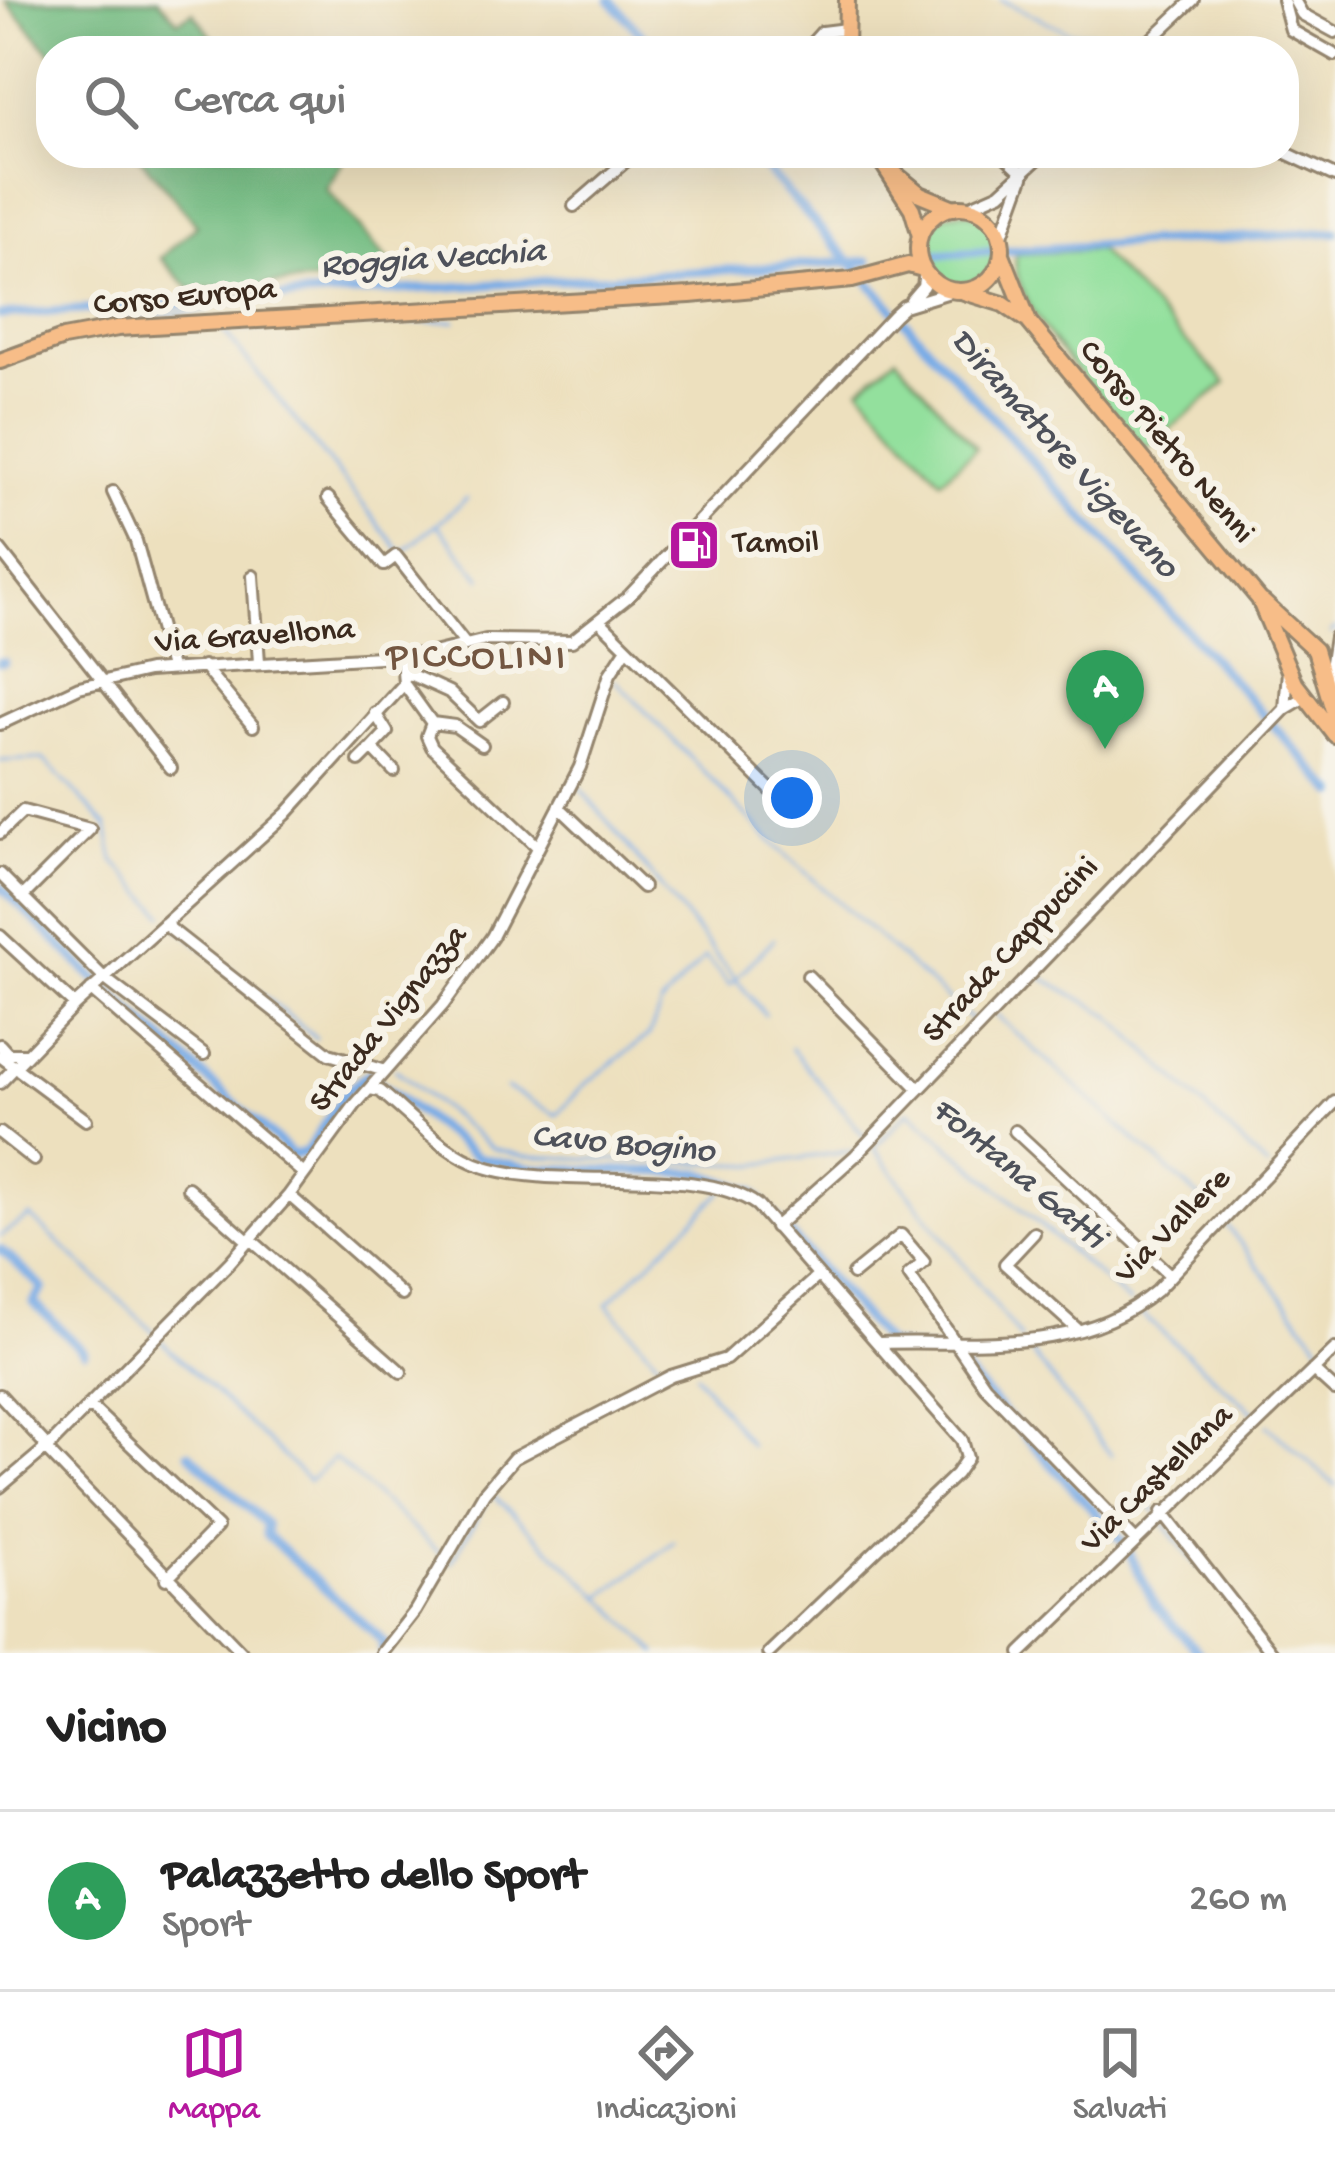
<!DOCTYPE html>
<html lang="it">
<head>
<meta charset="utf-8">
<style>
  body { margin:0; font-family:"Gochi Hand",sans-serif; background:#f6f6f6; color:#222 }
  .you { position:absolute; left:792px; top:798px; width:42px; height:42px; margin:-30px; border:9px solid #fff; border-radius:50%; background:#1a73e8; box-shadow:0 0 0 18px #1a73e833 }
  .badge { display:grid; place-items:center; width:78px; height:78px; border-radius:50%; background:#b5179e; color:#fff; font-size:39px; font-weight:700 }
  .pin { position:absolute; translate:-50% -99px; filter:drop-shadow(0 3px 6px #0008) }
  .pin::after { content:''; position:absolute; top:63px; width:42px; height:36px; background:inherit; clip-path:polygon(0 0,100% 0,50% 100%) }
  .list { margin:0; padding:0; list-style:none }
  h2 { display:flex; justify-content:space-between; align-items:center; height:156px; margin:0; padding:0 48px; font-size:51px }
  h2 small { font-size:39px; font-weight:400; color:#767676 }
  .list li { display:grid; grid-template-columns:78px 1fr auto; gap:36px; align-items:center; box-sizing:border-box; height:180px; padding:0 48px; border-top:3px solid #e0e0e0 }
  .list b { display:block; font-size:45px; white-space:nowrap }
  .list p { margin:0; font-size:39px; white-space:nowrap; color:#767676 }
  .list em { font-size:39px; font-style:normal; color:#767676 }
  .icon { flex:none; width:66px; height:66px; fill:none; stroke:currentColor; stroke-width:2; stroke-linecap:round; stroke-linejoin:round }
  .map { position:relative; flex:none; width:1335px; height:1653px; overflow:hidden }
  .search { position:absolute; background:#fff; box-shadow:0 12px 48px #0002; left:36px; right:36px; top:36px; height:132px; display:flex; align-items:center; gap:30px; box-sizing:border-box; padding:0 42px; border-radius:48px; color:#767676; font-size:45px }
  .sheet { height:336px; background:#fff }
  nav { display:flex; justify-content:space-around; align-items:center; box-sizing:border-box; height:168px; border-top:3px solid #e0e0e0; background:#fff; font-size:33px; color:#767676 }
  nav a { display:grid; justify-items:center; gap:6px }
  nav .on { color:#b5179e }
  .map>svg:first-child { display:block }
  .green { fill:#93e09d; stroke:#67855e; stroke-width:3 }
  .forest { fill:#76be84; stroke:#587451; stroke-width:3 }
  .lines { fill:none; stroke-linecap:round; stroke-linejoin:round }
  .stream { stroke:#79ace6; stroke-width:3 }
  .canal { stroke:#79ace6; stroke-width:9 }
  .minor-casing { stroke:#94856e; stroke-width:16 }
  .major-casing { stroke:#94856e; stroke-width:20 }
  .minor { stroke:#fff; stroke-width:10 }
  .major { stroke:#f7bd88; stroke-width:14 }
  .labels { text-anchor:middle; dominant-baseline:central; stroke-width:12; stroke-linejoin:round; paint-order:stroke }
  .street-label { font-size:33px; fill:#3b2a1e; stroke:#f7f3e8 }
  .poi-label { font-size:33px; fill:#3b2a1e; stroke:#f7f3e8; text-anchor:start }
  .water-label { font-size:36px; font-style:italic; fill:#4e515a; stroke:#f7f3e8 }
  .quarter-label { font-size:39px; letter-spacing:3px; fill:#735641; stroke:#f7f3e8 }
</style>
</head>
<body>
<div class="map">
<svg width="1335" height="1653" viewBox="0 0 1335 1653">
  <rect width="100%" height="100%" fill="#f7f3e8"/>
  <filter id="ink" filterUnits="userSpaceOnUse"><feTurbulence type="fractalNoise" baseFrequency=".00833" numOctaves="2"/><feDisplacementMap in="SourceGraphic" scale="24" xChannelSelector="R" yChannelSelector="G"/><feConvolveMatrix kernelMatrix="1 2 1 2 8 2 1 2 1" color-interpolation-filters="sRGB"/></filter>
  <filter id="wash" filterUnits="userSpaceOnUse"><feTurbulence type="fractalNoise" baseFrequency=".004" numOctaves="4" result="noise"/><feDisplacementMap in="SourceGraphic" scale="48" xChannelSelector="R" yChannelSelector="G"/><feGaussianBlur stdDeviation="2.7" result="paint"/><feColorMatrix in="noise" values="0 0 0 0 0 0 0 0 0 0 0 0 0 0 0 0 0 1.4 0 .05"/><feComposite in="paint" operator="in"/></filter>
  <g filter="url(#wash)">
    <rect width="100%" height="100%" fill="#ede0be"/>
    <!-- green -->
    <path class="green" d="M925 248a36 36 0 1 1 72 0a36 36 0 1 1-72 0Z
      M1098 250 1226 383 1146 449C1111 407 1007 308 1016 254Z
      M896 357 976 448 941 480 860 388Z"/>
    <!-- forest -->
    <path class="forest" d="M5 0H158L178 21 193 12 223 51 51 53Z
      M136 153H348L326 189 402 277 190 289 161 258 197 225Z"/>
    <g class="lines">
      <!-- stream -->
      <path class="stream" d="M1001 0 1069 32 1146 36
        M96 320 208 311 202 299
        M222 329 402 553 437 524 482 579
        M237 330 455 321
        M438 523 467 498
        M1331 633 1335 629
        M615 680 777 847 976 1024
        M0 761 43 759 107 826 114 861 164 915
        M578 785 765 1015
        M174 924 316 1038
        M1039 969 1043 978 1108 1014 1267 1167
        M738 976 774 939
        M996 1015 1212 1209
        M791 1048 866 1138
        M367 1060 388 1063
        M395 1069 492 1148 523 1156 754 1165 852 1151
        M506 1088 557 1115 584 1085 649 1035 662 1003 705 957 730 985 735 980
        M1224 1222 1325 1352
        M0 1236 30 1216 155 1333
        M1138 1311 1257 1415
        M1139 1312 1160 1294
        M1021 1339 874 1148 909 1111 1130 1303
        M161 1341 309 1481 334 1458 441 1554
        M1025 1345 1111 1455
        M666 1371 607 1304 722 1192
        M696 1374 750 1445
        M1267 1425 1335 1485
        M491 1493 501 1481
        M1147 1501 1155 1512
        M1163 1523 1198 1567
        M451 1563 491 1493 601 1597 674 1542
        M602 1598 657 1653"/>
      <!-- canal -->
      <path class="canal" d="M610 0 657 51
        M751 153 1335 793
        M930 255 1335 232
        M0 315 869 261
        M0 662H4
        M0 886 95 979 293 1155 306 1152 345 1093 368 1074 477 1157 528 1168 701 1173 752 1191 888 1345 951 1356 1125 1544 1155 1605 1199 1653
        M0 1249 43 1288 33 1302 84 1352
        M189 1453 266 1524V1535L386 1644 382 1648"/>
    </g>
  </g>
  <g filter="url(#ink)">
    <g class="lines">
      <!-- minor casing -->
      <g class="minor-casing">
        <path id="minor" d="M1283 0 1291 30 1335 55
          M1294 0 1302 14 1335 32
          M805 51 822 32 846 29
          M1139 51 1193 0
          M1284 152 1335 176
          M1002 153 1024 174
          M574 206 635 153
          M966 208 1000 193 1044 153
          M1001 238 1023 177
          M911 300 923 286 925 272
          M113 492 136 541 171 668
          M328 498 384 565 396 556 466 645
          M0 550 171 768
          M253 576 259 662
          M602 623 796 815
          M203 666 253 726
          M405 672 449 692 479 721 503 702
          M1328 681 1335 637
          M404 684 432 723 427 736 432 747 538 847
          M1285 709 1288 671
          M375 713 387 732 372 748 394 771
          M432 723 455 726 482 745
          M0 724 79 687 148 671 429 654 486 640 572 641 629 596 894 315 904 306 953 291
          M359 761 372 748
          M559 807 643 887
          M0 833 23 811 90 829 22 897
          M0 874 104 978 204 1054
          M164 924 329 1054 385 1071
          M0 936 75 1005
          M808 976 919 1089
          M91 990 304 1174
          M0 1045 8 1054H25
          M0 1056 86 1120
          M0 1083 75 1005 286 814 404 684 402 656
          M370 1089 380 1091C412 1117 445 1155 485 1167 562 1191 700 1163 757 1205L962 1440 967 1458 956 1474 769 1653
          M1015 1131 1170 1275
          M0 1133 34 1160
          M188 1188 248 1241
          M289 1195 402 1295
          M775 1227 855 1156 1285 709 1305 697
          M1034 1233 1005 1264 1077 1329
          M250 1239 401 1372
          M853 1274 901 1235 924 1262 909 1275 985 1386 1134 1539
          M880 1343C973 1340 1079 1356 1156 1291L1335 1102
          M1313 1370 1335 1390
          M0 1395 46 1445
          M89 1405 217 1527 166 1579
          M44 1447 242 1653
          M0 1487 51 1444 230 1262 289 1195 355 1105 443 1005 492 937 580 767 610 674 627 648
          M1162 1512 1272 1653
          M382 1653 415 1611 484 1493 514 1458 671 1376 726 1359 818 1276
          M1021 1653 1335 1349"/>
      </g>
      <!-- major casing -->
      <g class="major-casing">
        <path id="major" d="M846 51 847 0
          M876 153 912 209 920 236
          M892 171 920 194 954 208
          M918 249a42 42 0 1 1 84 0a42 42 0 1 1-84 0Z
          M1002 254 1029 322 1259 599 1294 682 1335 735
          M964 292 1003 304 1025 319
          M0 361 63 338 118 328 690 295 852 280 908 265 923 269
          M1263 602 1315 650 1335 717"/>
      </g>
      <!-- minor -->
      <use href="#minor" class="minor"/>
      <!-- major -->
      <use href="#major" class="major"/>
    </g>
  </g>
  <!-- icons -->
  <defs>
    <g id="fuel-square" transform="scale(2.7)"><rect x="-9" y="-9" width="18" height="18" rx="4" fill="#b5179e" stroke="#f7f3e8"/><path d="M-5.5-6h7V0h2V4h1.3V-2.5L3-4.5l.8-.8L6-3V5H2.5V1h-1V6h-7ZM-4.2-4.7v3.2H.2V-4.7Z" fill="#fff"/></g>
  </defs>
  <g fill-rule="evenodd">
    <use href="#fuel-square" x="694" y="545"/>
  </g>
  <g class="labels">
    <!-- street labels -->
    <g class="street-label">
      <text transform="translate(185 299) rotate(-5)">Corso Europa</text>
      <text transform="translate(1165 443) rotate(50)">Corso Pietro Nenni</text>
      <text transform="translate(255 638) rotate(-4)">Via Gravellona</text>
      <text transform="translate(1012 951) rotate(-47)">Strada Cappuccini</text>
      <text transform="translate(390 1020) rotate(-51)">Strada Vignazza</text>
      <text transform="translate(1174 1227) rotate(-45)">Via Vallere</text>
      <text transform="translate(1158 1480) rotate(-44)">Via Castellana</text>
    </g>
    <!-- poi labels -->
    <g class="poi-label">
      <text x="733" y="545">Tamoil</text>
    </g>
    <!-- water labels -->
    <g class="water-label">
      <text transform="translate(433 261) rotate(-4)">Roggia Vecchia</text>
      <text transform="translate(1063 455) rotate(48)">Diramatore Vigevano</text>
      <text transform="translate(623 1146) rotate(5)">Cavo Bogino</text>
      <text transform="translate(1017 1175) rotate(40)">Fontana Gatti</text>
    </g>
    <!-- quarter labels -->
    <g class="quarter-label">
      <text x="477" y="660">PICCOLINI</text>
    </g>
  </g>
</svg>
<div class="you"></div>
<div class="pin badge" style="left:1105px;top:749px;background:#2e9e5b">A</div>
<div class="search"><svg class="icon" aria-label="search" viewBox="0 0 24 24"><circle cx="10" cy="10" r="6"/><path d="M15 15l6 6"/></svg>Cerca qui</div>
</div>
<section class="sheet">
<h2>Vicino<small></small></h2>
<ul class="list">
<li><span class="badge" style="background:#2e9e5b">A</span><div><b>Palazzetto dello Sport</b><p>Sport</p></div><em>260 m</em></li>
</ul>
</section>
<nav>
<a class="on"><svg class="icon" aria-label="map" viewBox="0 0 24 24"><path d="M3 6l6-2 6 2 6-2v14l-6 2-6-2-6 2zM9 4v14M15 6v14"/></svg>Mappa</a>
<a><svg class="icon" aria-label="directions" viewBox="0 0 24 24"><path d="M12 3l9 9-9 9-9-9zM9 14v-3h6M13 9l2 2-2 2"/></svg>Indicazioni</a>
<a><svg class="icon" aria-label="saved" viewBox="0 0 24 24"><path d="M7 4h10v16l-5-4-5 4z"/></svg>Salvati</a>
</nav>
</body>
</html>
